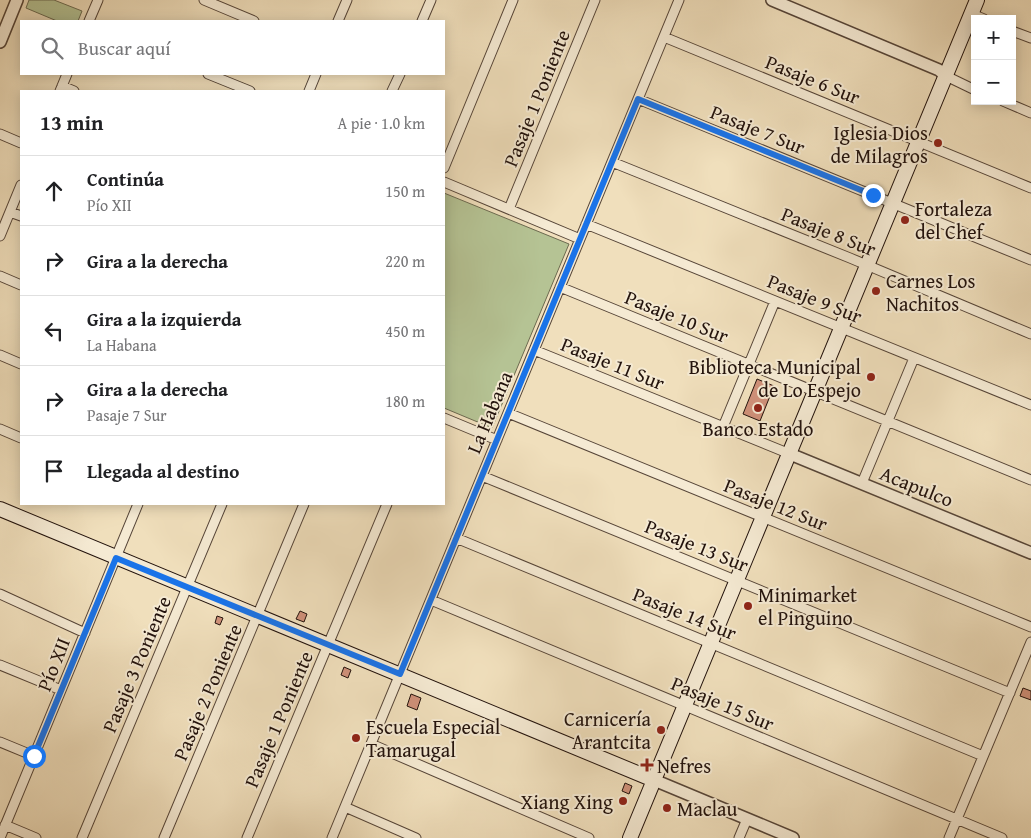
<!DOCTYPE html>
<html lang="es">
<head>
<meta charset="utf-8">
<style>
  body { margin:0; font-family:"Gentium Book Plus",serif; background:#f2f2f2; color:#202124 }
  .controls { position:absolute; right:15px; top:15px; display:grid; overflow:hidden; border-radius:0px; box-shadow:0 2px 12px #0003 }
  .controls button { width:45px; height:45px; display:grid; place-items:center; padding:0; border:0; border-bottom:1px solid #e0e0e0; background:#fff; color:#202124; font:25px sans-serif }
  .stop { position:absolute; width:15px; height:15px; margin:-11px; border:4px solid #1a73e8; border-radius:50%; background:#fff }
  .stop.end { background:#1a73e8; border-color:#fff; box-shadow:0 1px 5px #0008 }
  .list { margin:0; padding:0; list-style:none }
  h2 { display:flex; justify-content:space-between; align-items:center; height:65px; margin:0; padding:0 20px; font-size:21px }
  h2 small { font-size:16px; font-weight:400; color:#757577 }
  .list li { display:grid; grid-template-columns:32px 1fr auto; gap:15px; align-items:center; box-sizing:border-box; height:70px; padding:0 20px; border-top:1px solid #e0e0e0 }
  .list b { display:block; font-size:19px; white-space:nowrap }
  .list p { margin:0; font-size:16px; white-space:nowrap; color:#757577 }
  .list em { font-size:16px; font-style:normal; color:#757577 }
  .icon { flex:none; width:28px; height:28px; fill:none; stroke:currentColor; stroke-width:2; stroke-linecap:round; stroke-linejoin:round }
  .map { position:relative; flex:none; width:1031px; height:838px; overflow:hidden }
  .search { position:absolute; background:#fff; box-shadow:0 2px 12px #0003; left:20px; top:20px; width:425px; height:55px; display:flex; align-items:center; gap:12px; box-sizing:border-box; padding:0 18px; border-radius:0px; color:#757577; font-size:19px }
  .panel { position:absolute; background:#fff; box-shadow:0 2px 12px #0003; left:20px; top:90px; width:425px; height:415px; border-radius:0px }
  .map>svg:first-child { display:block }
  .green { fill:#b5c394; stroke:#6c6a50 }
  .building { fill:#d0917a; stroke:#22120c }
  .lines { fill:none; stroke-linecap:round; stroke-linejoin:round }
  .minor-casing { stroke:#564538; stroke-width:11 }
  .tertiary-casing { stroke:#564538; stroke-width:14 }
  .secondary-casing { stroke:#22120c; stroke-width:16 }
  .minor { stroke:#f5ead3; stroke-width:9 }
  .tertiary { stroke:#f5ead3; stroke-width:11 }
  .secondary { stroke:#f5ead3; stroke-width:14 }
  .route { stroke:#1a73e8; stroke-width:6 }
  .poi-dot { fill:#8f2418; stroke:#f5ead3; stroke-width:2 }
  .labels { text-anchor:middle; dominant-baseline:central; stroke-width:4; stroke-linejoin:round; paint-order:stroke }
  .street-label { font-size:20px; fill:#22120c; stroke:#f5ead3 }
  .poi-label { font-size:20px; fill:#22120c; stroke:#f5ead3; text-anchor:start }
</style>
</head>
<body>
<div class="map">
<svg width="1031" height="838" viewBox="0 0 1031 838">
  <rect width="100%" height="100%" fill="#f0dfbc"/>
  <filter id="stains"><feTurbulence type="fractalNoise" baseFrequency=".004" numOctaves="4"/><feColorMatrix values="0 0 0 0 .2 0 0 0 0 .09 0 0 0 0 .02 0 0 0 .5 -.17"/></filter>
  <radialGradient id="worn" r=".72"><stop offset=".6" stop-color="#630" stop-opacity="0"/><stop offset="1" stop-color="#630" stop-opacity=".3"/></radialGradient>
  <!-- green -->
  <path class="green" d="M29 0H54L82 11 78 21H57L26 8Z
    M444 193 569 244 492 428 444 408Z"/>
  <!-- building -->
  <path class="building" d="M757 379 774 386 760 421 743 414Z
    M300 611 307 614 304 622 296 619Z
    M217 616 223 618 220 625 215 623Z
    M303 653 310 655 308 662 301 659Z
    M344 667 351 670 348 678 341 675Z
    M1023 688 1031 691V700L1020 696Z
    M411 694 421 698 417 710 407 706Z
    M625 783 632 786 629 794 622 791Z"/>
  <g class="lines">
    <!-- minor casing -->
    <g class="minor-casing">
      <path id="minor" d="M204 0 254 21
        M972 14 984 19
        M89 21 98 0
        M338 21 347 0
        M422 21 431 0
        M1012 31 1031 38
        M664 37 1031 188
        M208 74 250 91
        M946 76 975 90
        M62 86 74 91
        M60 91 67 74
        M309 91 316 74
        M392 91 400 74
        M638 99 1031 260
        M1003 101 1031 113
        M0 134 21 143
        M612 162 850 258 1031 334
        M444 168 513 0
        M444 182 580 239
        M509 209 595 0
        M10 212 21 216
        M586 224 1031 405
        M0 236 21 185
        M0 276 21 285
        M560 287 1031 480
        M534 350 790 454
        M0 355 21 364
        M508 413 1031 627
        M444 418 497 440
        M723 427 775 301
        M0 429 21 438
        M482 476 1010 693
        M862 483 914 358
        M456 538 983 756
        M0 594 85 633
        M431 600 1002 838
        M0 665 61 690
        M0 742 34 756
        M371 744 589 838
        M345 807 416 838
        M5 825 36 838
        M0 838 138 504
        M82 838 222 504
        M164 838 304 504
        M247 838 387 504
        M332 838 679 0
        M739 838 747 819
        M949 838 1031 642"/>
    </g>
    <!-- tertiary casing -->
    <g class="tertiary-casing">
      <path id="tertiary" d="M772 0 939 70 946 76
        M0 42 17 0
        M790 454 1031 553
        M654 780 793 838"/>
    </g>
    <!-- secondary casing -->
    <g class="secondary-casing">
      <path id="secondary" d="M0 509 654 780
        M630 838 977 0"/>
    </g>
    <!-- minor -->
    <use href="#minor" class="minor"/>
    <!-- tertiary -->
    <use href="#tertiary" class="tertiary"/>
    <!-- secondary -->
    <use href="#secondary" class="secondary"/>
  </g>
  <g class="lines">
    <!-- route -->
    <path class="route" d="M34 756 116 558 400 674 638 99 873 195"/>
  </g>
  <!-- markers -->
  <g class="poi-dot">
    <circle cx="938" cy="143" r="5"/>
    <circle cx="905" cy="220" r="5"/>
    <circle cx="876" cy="291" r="5"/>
    <circle cx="871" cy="377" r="5"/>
    <circle cx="758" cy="408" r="5"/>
    <circle cx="748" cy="606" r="5"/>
    <circle cx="661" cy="730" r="5"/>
    <circle cx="356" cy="738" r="5"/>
    <path d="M644.5 757.5h5v5h5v5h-5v5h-5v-5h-5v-5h5z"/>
    <circle cx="623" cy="801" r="5"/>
    <circle cx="667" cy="808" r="5"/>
  </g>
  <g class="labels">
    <!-- street labels -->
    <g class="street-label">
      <text transform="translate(813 79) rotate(22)">Pasaje 6 Sur</text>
      <text transform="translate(536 98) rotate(-68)">Pasaje 1 Poniente</text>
      <text transform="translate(758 129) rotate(22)">Pasaje 7 Sur</text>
      <text transform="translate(829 231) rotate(22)">Pasaje 8 Sur</text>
      <text transform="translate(815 298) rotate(22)">Pasaje 9 Sur</text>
      <text transform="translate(677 316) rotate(22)">Pasaje 10 Sur</text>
      <text transform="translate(613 363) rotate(22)">Pasaje 11 Sur</text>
      <text transform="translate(489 412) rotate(-67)">La Habana</text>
      <text transform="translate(917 486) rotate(22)">Acapulco</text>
      <text transform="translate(776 504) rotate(22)">Pasaje 12 Sur</text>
      <text transform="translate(697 545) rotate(22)">Pasaje 13 Sur</text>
      <text transform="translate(685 613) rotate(22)">Pasaje 14 Sur</text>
      <text transform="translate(53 664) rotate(-68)">Pío XII</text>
      <text transform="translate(136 664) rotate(-67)">Pasaje 3 Poniente</text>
      <text transform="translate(207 692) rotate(-67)">Pasaje 2 Poniente</text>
      <text transform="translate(723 703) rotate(23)">Pasaje 15 Sur</text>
      <text transform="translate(278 719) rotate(-67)">Pasaje 1 Poniente</text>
    </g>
    <!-- poi labels -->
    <g class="poi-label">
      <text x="928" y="132" text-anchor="end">Iglesia Dios<tspan x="928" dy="23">de Milagros</tspan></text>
      <text x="915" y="208">Fortaleza<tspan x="915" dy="23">del Chef</tspan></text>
      <text x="886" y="280">Carnes Los<tspan x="886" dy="23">Nachitos</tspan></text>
      <text x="861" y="366" text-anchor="end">Biblioteca Municipal<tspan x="861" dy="23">de Lo Espejo</tspan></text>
      <text x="758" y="428" text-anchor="middle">Banco Estado</text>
      <text x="758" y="594">Minimarket<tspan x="758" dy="23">el Pinguino</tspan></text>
      <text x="651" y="718" text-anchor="end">Carnicería<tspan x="651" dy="23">Arantcita</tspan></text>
      <text x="366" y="726">Escuela Especial<tspan x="366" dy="23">Tamarugal</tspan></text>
      <text x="657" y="765">Nefres</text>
      <text x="613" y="801" text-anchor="end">Xiang Xing</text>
      <text x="677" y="808">Maclau</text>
    </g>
  </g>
  <rect width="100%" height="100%" filter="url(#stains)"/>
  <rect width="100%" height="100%" fill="url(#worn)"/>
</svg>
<div class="controls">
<button>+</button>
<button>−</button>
</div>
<div class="stop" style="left:34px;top:756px"></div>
<div class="stop end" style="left:873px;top:195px"></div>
<div class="search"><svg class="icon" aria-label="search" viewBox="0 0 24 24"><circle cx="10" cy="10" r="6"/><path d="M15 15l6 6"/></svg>Buscar aquí</div>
<section class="panel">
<h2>13 min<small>A pie · 1.0 km</small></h2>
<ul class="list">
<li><svg class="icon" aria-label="ahead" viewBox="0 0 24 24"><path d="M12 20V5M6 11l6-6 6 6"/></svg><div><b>Continúa</b><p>Pío XII</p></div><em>150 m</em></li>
<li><svg class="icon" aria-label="right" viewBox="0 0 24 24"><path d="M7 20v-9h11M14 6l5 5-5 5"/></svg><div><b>Gira a la derecha</b></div><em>220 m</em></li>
<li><svg class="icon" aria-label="left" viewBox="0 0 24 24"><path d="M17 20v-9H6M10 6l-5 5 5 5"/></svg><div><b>Gira a la izquierda</b><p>La Habana</p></div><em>450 m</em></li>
<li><svg class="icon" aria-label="right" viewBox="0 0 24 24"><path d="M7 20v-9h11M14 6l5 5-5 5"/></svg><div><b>Gira a la derecha</b><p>Pasaje 7 Sur</p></div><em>180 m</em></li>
<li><svg class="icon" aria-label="arrive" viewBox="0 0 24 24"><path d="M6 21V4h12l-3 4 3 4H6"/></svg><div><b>Llegada al destino</b></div></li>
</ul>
</section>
</div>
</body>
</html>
